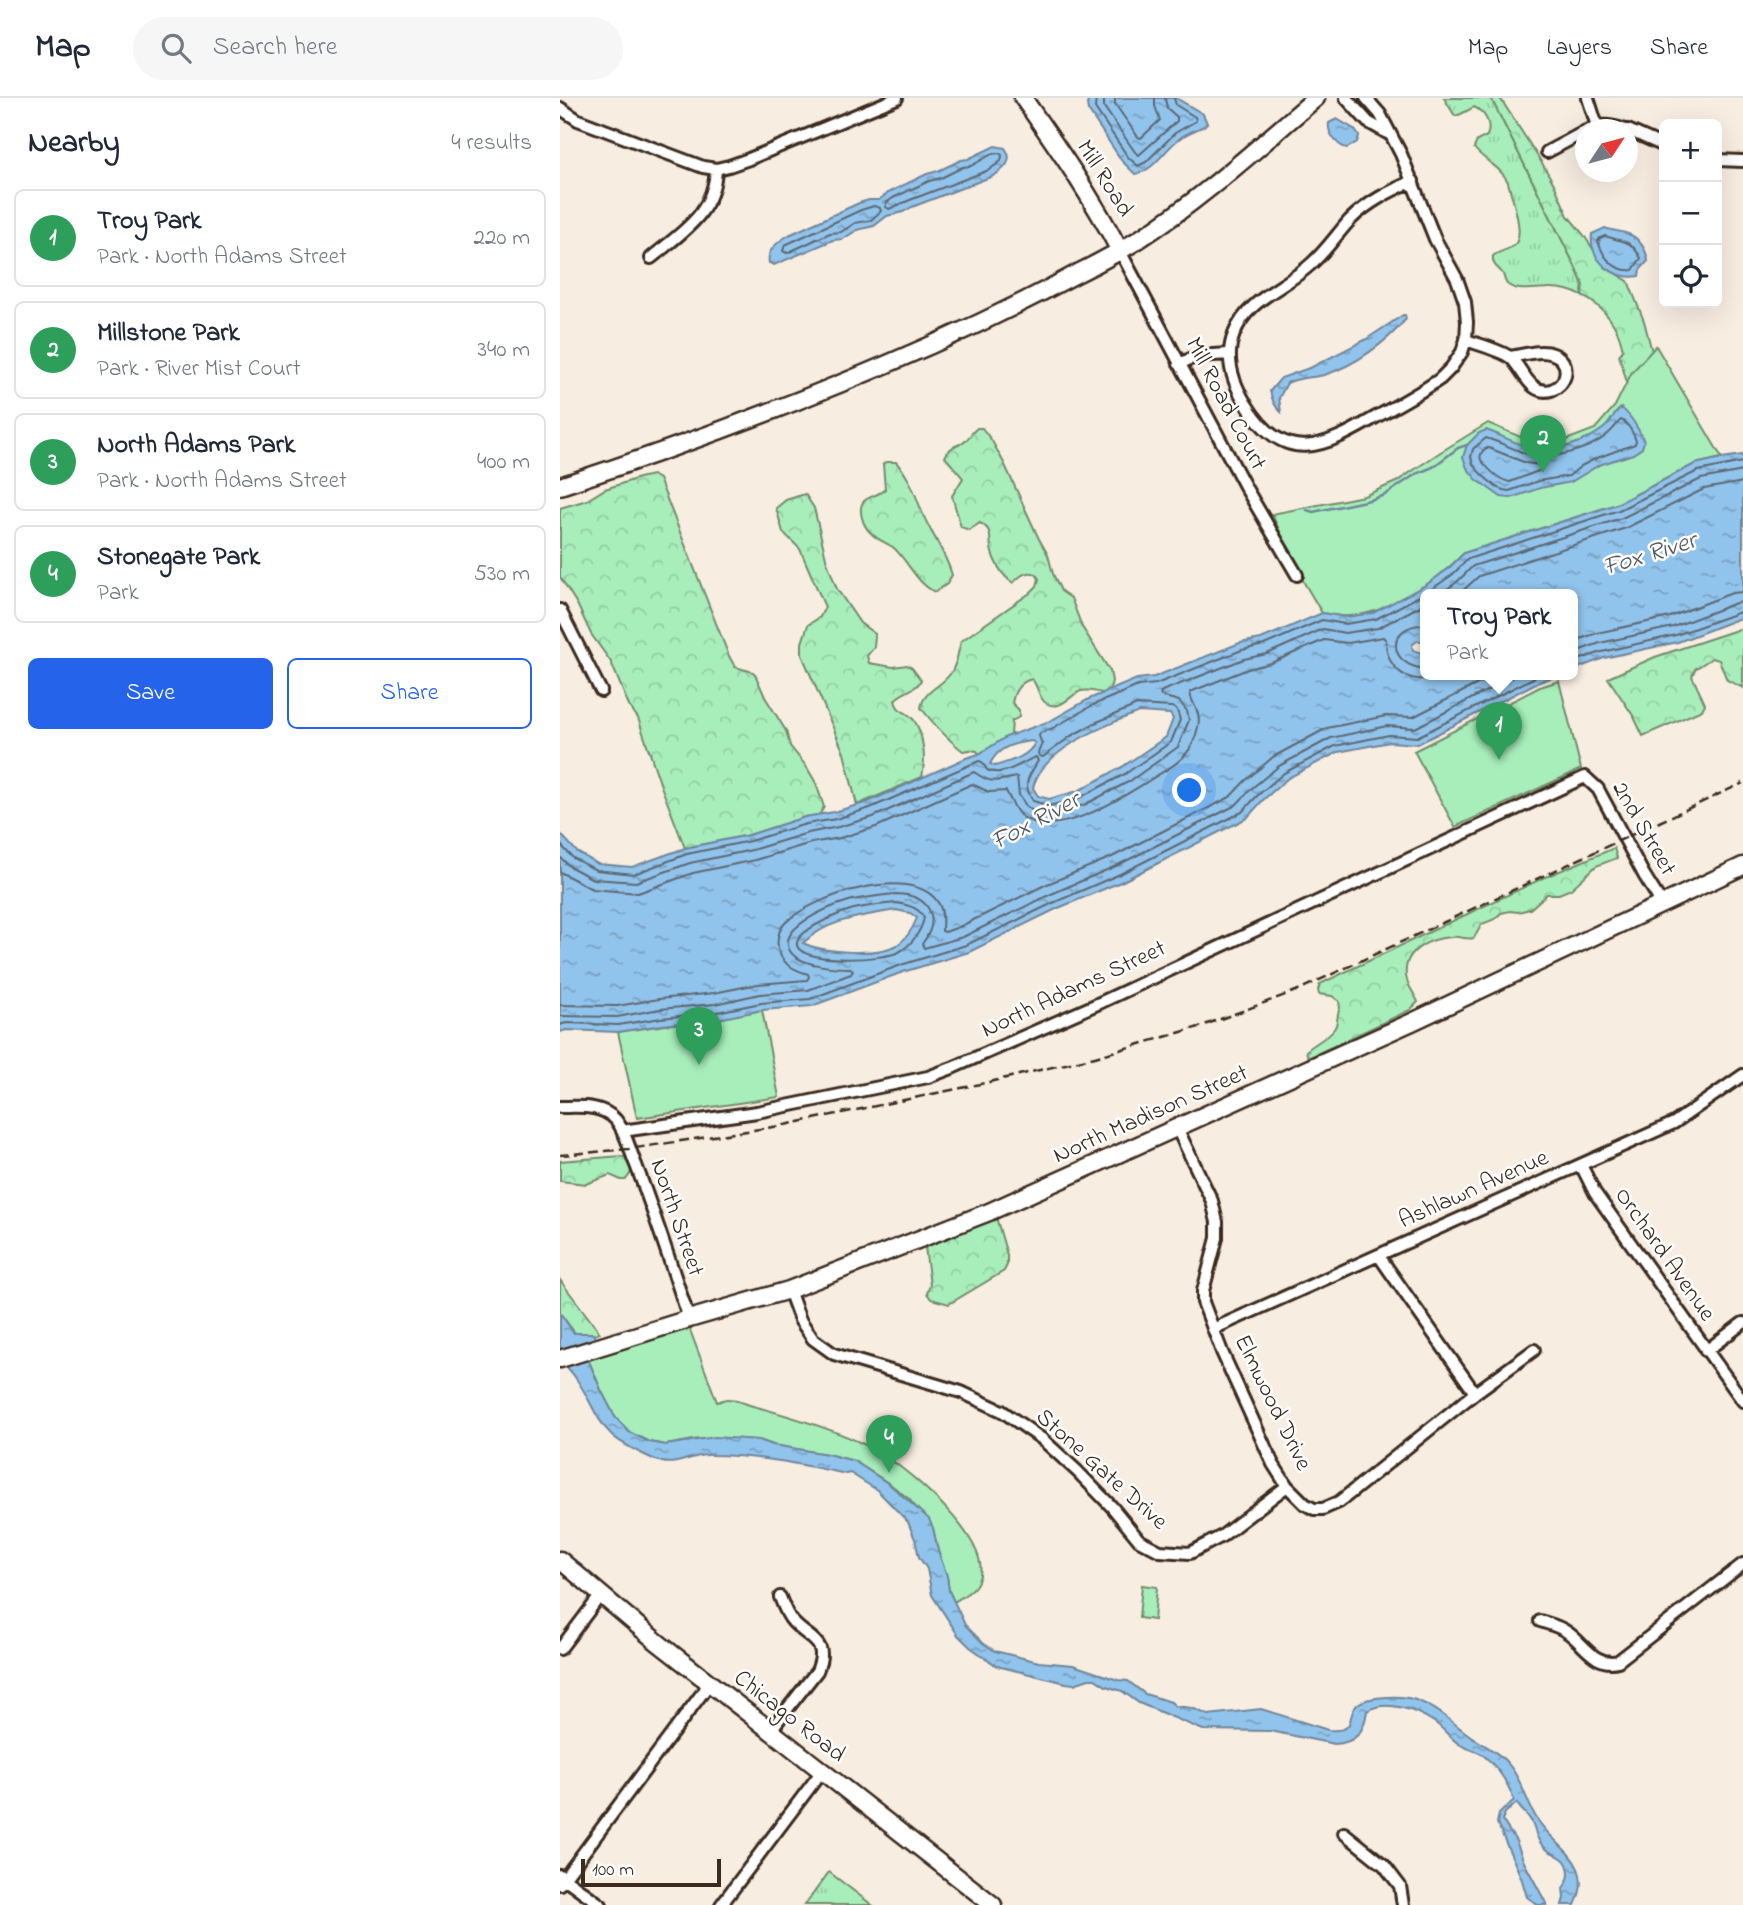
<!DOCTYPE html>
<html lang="en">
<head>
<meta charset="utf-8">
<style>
  body { margin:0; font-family:"Indie Flower",sans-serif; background:#f6f6f7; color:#1f2937 }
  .controls { position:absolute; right:21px; top:21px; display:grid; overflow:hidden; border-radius:10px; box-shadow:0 7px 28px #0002 }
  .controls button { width:63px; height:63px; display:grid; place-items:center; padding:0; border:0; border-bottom:2px solid #e0e1e3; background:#fff; color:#1f2937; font:35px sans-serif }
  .compass { position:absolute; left:1015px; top:21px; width:63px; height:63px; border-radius:50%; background:#fff; box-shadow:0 7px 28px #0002; rotate:54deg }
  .scale { position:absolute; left:21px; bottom:18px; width:140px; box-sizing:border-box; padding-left:7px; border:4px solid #3b2a1e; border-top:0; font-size:19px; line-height:24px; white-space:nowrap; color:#3b2a1e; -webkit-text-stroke:5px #fff; paint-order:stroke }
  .you { position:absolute; left:630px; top:693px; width:24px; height:24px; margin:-18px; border:5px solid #fff; border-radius:50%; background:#1a73e8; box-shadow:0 0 0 10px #1a73e833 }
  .badge { display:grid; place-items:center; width:46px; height:46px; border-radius:50%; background:#2563eb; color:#fff; font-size:23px; font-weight:700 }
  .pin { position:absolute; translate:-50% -58px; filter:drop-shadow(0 2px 4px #0008) }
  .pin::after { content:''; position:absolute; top:37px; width:24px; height:21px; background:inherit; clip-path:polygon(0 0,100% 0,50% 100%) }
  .popup { position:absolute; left:860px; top:491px; width:158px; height:91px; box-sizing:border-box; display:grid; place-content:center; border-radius:10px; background:#fff; filter:drop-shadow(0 2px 5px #0005); font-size:23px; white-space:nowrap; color:#747a83 }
  .popup b { font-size:26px; color:#1f2937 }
  .popup::after { content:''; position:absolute; left:50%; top:100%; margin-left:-14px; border:14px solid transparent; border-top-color:#fff }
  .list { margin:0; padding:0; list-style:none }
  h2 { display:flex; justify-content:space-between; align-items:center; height:91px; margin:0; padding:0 28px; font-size:30px }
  h2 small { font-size:23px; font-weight:400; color:#747a83 }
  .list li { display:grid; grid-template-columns:46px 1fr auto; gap:21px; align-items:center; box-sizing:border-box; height:98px; margin:0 14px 14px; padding:0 14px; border:2px solid #e0e1e3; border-radius:10px }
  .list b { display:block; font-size:26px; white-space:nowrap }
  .list p { margin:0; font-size:23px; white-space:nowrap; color:#747a83 }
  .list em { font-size:23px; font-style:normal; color:#747a83 }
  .actions { display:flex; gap:14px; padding:21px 28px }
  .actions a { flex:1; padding:16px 0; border:2px solid #2563eb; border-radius:10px; text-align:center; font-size:24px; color:#2563eb }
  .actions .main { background:#2563eb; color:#fff }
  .icon { flex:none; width:38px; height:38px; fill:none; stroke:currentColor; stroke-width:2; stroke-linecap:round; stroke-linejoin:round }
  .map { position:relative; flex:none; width:1183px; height:1807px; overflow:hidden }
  header { display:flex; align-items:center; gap:42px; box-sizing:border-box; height:98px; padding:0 35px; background:#fff; border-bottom:2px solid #e0e1e3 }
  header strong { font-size:33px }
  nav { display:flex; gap:38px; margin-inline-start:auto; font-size:24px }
  .search { width:490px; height:63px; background:#f6f6f7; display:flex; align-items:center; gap:18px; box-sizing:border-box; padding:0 24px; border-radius:38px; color:#747a83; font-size:26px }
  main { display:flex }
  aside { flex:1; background:#fff }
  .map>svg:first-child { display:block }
  .grass { fill:url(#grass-tufts); stroke:#728c6c; stroke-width:2 }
  .forest { fill:url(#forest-crowns); stroke:#728c6c; stroke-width:2 }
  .park { fill:#a8eebb; stroke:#728c6c; stroke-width:2 }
  .water { fill:url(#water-ripples); stroke:#6f869a; stroke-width:2; fill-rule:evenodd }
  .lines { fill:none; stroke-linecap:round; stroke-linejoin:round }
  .shore { stroke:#5d6871; stroke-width:2 }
  .stream { stroke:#6f869a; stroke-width:2.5 }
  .street-casing { stroke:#3b2a1e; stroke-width:16 }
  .secondary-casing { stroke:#3b2a1e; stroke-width:21 }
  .street { stroke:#fff; stroke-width:10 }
  .secondary { stroke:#fff; stroke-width:16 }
  .rail { stroke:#3b2a1e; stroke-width:2.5; stroke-dasharray:10 5; stroke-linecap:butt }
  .labels { text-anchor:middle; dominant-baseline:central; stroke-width:5; stroke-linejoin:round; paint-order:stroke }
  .street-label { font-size:24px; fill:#3b2a1e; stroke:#fff }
  .water-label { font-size:26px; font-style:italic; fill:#55585c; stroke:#fff }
</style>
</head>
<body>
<header>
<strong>Map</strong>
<div class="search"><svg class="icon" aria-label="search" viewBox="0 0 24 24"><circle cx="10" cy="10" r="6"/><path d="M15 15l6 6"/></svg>Search here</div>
<nav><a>Map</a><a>Layers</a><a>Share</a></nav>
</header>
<main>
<aside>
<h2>Nearby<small>4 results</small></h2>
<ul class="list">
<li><span class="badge" style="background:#2e9e5b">1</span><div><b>Troy Park</b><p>Park · North Adams Street</p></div><em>220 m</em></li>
<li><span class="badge" style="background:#2e9e5b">2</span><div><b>Millstone Park</b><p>Park · River Mist Court</p></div><em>340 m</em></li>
<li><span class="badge" style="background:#2e9e5b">3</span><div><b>North Adams Park</b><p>Park · North Adams Street</p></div><em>400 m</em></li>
<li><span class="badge" style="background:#2e9e5b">4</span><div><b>Stonegate Park</b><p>Park</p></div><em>530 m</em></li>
</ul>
<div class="actions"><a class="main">Save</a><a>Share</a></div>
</aside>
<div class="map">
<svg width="1183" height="1807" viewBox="0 0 1183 1807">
  <defs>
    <pattern id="grass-tufts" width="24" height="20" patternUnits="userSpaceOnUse" patternTransform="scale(1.75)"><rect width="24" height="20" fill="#a8eebb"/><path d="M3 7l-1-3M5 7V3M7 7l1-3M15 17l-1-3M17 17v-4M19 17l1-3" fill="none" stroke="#92cca0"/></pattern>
    <pattern id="forest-crowns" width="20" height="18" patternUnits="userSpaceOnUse" patternTransform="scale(1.75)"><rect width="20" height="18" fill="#a8eebb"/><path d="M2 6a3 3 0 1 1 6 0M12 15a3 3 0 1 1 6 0" fill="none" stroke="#92cca0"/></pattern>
    <pattern id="water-ripples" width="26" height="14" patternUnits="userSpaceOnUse" patternTransform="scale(1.75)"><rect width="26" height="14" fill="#91c4ed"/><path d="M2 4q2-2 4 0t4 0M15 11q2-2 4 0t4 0" fill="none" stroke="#789fbf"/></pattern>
  </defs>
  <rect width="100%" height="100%" fill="#f8ede1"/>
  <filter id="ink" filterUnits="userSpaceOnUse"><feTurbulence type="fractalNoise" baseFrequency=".0143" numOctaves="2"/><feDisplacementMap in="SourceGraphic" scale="14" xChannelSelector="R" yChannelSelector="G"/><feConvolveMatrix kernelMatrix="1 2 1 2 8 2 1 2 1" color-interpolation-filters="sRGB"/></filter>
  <g filter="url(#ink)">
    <!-- grass -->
    <path class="grass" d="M884 0H931L1015 168 1023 186 1022 198C1013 193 1001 190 990 190 979 190 957 195 947 186 945 184 944 179 943 176 938 169 932 168 933 158 939 153 946 153 953 148 967 139 951 98 948 84 940 68 924 63 914 50L917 43 927 38C932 26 925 14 914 9L901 16 895 18Z
      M269 1774 312 1807H245Z"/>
    <!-- forest -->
    <path class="forest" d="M931 0H940L982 65 994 86 1008 118 1023 136 1045 169 1068 183 1084 223 1094 261 1068 288 1059 257 1063 252C1059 229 1044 208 1022 198L1023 186 1015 168Z
      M417 330H422L432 343 444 365 479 441 488 457 493 476 501 493 511 500 522 529 550 573 552 583 550 591 543 595C536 594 528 591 521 593 510 597 500 614 486 605 479 601 478 588 472 581 459 584 454 593 452 605L459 612V619L452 623 451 637 419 656 417 653 410 652 403 653C387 641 373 625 361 610 363 593 381 589 390 576 397 567 398 554 401 543L470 495 477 488 479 481 476 476C466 472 460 478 453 485 442 478 433 462 431 450 429 438 433 432 420 425L409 432 401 429 392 398 403 380 385 359C390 348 395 349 404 344 409 340 412 334 417 330Z
      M326 364H336C355 385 356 404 368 427 377 444 387 459 392 477L387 486 375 494C357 486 348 463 334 450 327 445 317 442 311 435 305 430 300 419 301 410 302 398 318 399 325 391L323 366Z
      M92 377 99 381 169 558 175 569 193 574 195 576 205 599 226 633 230 648 246 668 256 685 264 709 259 717 245 719 189 737 125 750 101 688 78 620 69 608 51 564 31 536 17 506 0 479V410L27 402 45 391 79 380Z
      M245 396 254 410 267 464 277 491 300 525 315 536 314 549 307 558 309 565 333 569 347 567 352 570 361 582C356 593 342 593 335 602 337 613 343 612 350 618 364 630 366 663 362 679L297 707 284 655 242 557V545L248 527 260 519 265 509 240 451 223 434 216 410 226 402Z
      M1183 530V590L1167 582 1159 562 1152 560 1135 571 1132 578 1145 606 1142 612 1083 638 1074 619 1048 580 1095 559Z
      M1054 750 1057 760 1036 768 1011 791 999 796H987L970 811 958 814 950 813 941 815 935 821 922 826 914 840C906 842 900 838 892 839 870 840 843 852 846 878 847 887 854 895 858 904L850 912 748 960 746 953C755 945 767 940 774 931 779 924 776 917 780 910L779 903 772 898 759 896 758 892 760 886 983 780Z
      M62 1058C73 1062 74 1075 65 1082H61L50 1077 26 1086 0 1083V1063Z
      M436 1119 447 1157V1167L444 1173 389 1206 371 1201 367 1195 370 1187 365 1149Z
      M0 1182 40 1235 34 1237 31 1235H15L0 1215Z"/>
    <!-- park -->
    <path class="park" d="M1096 248 1162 360 1135 366 1057 406 904 455C876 484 830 515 789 518 780 519 770 516 762 515L736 471 712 416 804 398 836 384 879 355 928 325 977 346 1006 342 1035 331 1055 308 1072 274Z
      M999 583 1021 671 895 729 854 653 980 589Z
      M202 912 219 999 77 1020 58 934C106 926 154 922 202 912Z
      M127 1224 157 1304C161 1303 164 1301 167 1301 175 1301 186 1306 193 1308 234 1319 288 1335 324 1357 352 1376 436 1445 418 1483 414 1493 403 1498 394 1504L389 1493 387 1478 378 1453 373 1430 349 1401 330 1386 294 1363 267 1356 213 1347 199 1342 139 1341 106 1347 89 1344 69 1334 55 1319 41 1292 28 1261 30 1256Z
      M582 1487 597 1489 594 1522 579 1520Z"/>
    <!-- water -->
    <path class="water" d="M530 0H616L643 16 647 25 644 28C636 32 626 35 619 41 604 52 594 73 575 76L562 63 528 12 527 6Z
      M777 21 794 31 799 38 797 44 787 50C778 49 767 34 769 25Z
      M435 48 445 50C455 63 443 72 433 78L352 109 343 114 327 118 314 128 297 132 283 141 273 142 214 167 209 165C206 152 219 143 229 137L299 105 309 102H319L329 94 367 76 378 73 401 62 408 61Z
      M1045 130C1053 133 1061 133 1068 136 1079 139 1087 153 1088 163L1080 172 1079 178C1055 183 1028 162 1032 136Z
      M843 217H845L846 221C826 245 794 268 764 277 752 280 738 279 727 285L719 300 721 314C714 308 712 301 710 293L721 280 752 269 805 242Z
      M1061 310C1071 317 1079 332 1084 343L1082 350 1073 356 1039 367 1011 384 980 390 951 400 941 399 916 381 907 370 903 359 907 347 919 335 926 332C941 337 956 346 972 350 994 356 1026 344 1044 330 1051 325 1053 315 1061 310Z
      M1183 357V519L1118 544 1044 560 1013 572 1012 496H866L865 543H857L852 547 853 552 865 556 866 576H1001L974 586 858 646 830 644 778 654 728 680 703 702 687 720 563 783 496 811 409 854 343 874 252 908 202 912 158 921 102 927 58 934 6 932 0 934V735L17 754 38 766 72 769 125 750 189 737 245 719 274 714 308 704 406 660 419 656 446 639 490 623 529 601 577 581 594 579 680 545 701 541 762 515 786 519 813 515 866 487 888 471 904 455 1057 406 1135 366 1162 360ZM579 614 610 616 613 621 606 639 562 669 518 693 489 701 478 698 473 690C481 652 546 627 579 614ZM472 643 475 645C467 660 450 663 435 668L430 666C438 649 454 645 472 643ZM336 812 350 815 357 820C353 830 347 841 337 847 317 858 263 855 243 845 268 821 303 818 336 812Z
      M0 1215 14 1235H31L34 1237 36 1248 28 1261 41 1292 55 1319 69 1334 89 1344 106 1347 155 1339 199 1342 213 1347 267 1356 294 1363 329 1386 369 1421 373 1430 378 1453 387 1478 389 1493 405 1527 423 1545 435 1553 479 1564 513 1567 558 1582 568 1583 585 1596 611 1604 615 1608 632 1610 648 1617 701 1611 768 1632C797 1634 786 1621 796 1608 804 1598 836 1598 848 1600 873 1605 892 1625 912 1639 925 1648 940 1655 950 1668 962 1683 967 1705 977 1721 996 1751 1036 1764 1015 1807H1002L1004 1800 1003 1790C1007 1785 1009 1781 1009 1775 1008 1756 993 1759 983 1748 975 1740 976 1732 971 1723 968 1716 960 1712 957 1705L945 1715 942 1722 956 1743 964 1764 987 1807H978L967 1799 961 1779 937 1725 939 1716 954 1702C948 1685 938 1669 923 1657 916 1652 906 1651 899 1646 890 1640 883 1630 874 1624 856 1612 826 1601 807 1613 804 1634 796 1645 774 1646L710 1633 643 1632 579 1605 562 1593 546 1588 535 1581H529L514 1586 506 1585 437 1568 410 1549 398 1537 372 1497 367 1471 359 1459 355 1441 348 1424 317 1392 290 1375 286 1376C241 1366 195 1357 149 1357 134 1356 118 1368 102 1364 91 1361 59 1345 51 1336 36 1322 29 1299 17 1282 13 1275 6 1268 0 1262Z"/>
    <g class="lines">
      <!-- shore -->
      <path class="shore" d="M536 0 535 10 568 59 578 68 586 64 615 35 636 23 635 19 616 7 614 0
        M544 0V9L575 54 579 57 617 23V19L607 10 605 0
        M555 0V6L578 39 581 40 600 22 595 8V0
        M439 55 442 57 441 63 429 72 350 102 329 111 326 109V105L333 100 369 83 381 80 403 69 411 68 432 56Z
        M314 108 320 110 321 113 311 122 295 125 281 134 270 135 227 155 223 153 225 147 301 112Z
        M1045 138C1065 145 1069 140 1081 160L1073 172C1054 174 1043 159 1038 143L1040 140Z
        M1061 322C1068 325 1074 336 1076 343L1075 346 1037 360 1021 368 1009 378 978 383 949 393 943 392 936 389 921 376 913 366 911 359 913 351 926 340C940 344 953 351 967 356 990 364 1033 351 1050 334 1055 330 1057 325 1061 322Z
        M929 350 966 365 980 367 981 372 950 384C938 382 928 371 921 362 919 357 923 350 929 350Z
        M880 496 897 484 913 468 1062 420 1141 381 1183 373
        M899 496 919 478 1066 430 1144 391 1183 384
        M866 527C827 525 825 568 866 571
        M1012 544 1037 535 1110 519 1172 495 1183 494
        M1012 555 1040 545 1113 529 1176 505 1183 504
        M1012 564 1042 554 1116 537 1183 513
        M0 746 13 760 36 772 74 776 127 756 190 743 246 726 276 721 310 710 419 663 422 664 427 672C444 680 461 664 476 659L478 663C468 679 462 686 473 703L490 708 519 700 565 676 611 644 620 622 617 612 612 609 577 607 537 624 511 638 483 659 479 658 478 655 482 646 479 638 480 635 493 630 533 607 578 588 596 586 682 552 704 547 762 522 785 526 816 521 869 493 892 477 908 461 1059 412 1138 373 1183 364
        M0 759 9 768 33 781 76 784 130 765 192 752 248 735 278 729 313 719 414 674C434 688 436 682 457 679L459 697 466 708 473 713 491 716 524 707 570 683 618 649 629 622 627 613 619 603 601 598 600 595 602 593 684 561 707 556 763 531 785 535 818 530 866 505
        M0 774 32 791 78 795 133 775 195 762 251 745 280 740 316 729 412 686 429 694 446 693C452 704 456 717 468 722 503 738 561 700 590 682 602 674 616 668 625 657 632 650 636 638 638 629 642 614 631 606 630 594L688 571 711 565 764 542 788 545 823 539 826 542C825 572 853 591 880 576
        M337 805C347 807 359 809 364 820 361 833 352 847 339 854 322 862 253 865 239 851 225 836 284 813 294 811 308 808 323 806 337 805Z
        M0 907 57 908 99 901 154 895 198 886 247 882 249 879 248 876C241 874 234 871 228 867 215 856 214 836 226 824 253 798 355 764 379 806 384 815 382 824 382 833L385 834 399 829 485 787 552 759 670 699 685 683 713 659 767 630 826 618 853 619 937 576
        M0 918 57 919 100 911 155 906 200 896 248 892 291 876 293 873 291 870C276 870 239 868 230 853 216 829 272 808 289 803 297 801 328 796 337 796 369 797 382 820 362 846L364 850 403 839 489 797 556 768 676 707 692 690 719 668 771 640 827 628 855 630 959 576
        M0 927 6 925 58 927 101 920 157 914 201 905 250 901 341 867 406 847 493 805 560 776 682 714 698 697 724 675 775 648 829 637 857 639 981 576"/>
      <!-- stream -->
      <path class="stream" d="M747 412 753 414 810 402 825 397 856 376 873 369 898 350 907 347"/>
      <!-- street casing -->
      <g class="street-casing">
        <path id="street" d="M786 0 808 24 829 36
          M806 0 820 16 841 56 875 141 897 181 905 204 907 224 906 242 902 254 891 270 880 281C860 295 838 307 816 319 763 350 725 369 686 306 673 285 664 261 674 236 688 200 724 191 751 166 766 153 777 136 790 122 808 104 830 93 853 83
          M1028 0 1037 28
          M0 10 18 22 143 69 156 71 169 68 189 61 337 0
          M1029 32C1042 25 1052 28 1066 32
          M1068 32 1104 48
          M987 54 1026 33
          M1157 62 1183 63
          M560 153 687 392 737 477
          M91 160C123 133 154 116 156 71
          M906 242C917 246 943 253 951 260 963 271 970 298 991 292 1008 287 1012 263 993 256 980 251 964 257 950 259
          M619 266 637 258 669 256
          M0 512 41 593
          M0 1009C19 1009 42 1006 56 1022 66 1034 70 1053 76 1067 95 1117 112 1169 129 1221
          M617 1030 652 1103 657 1124V1140L643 1193V1204L662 1254 713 1366 727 1388 745 1406 754 1411H763L779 1404 915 1295 974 1252
          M62 1033 197 1014 368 979 392 970 535 907 1025 679 1038 691 1084 777 1102 806
          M1021 1067 1035 1095 1183 1303
          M819 1158 915 1295
          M229 1192 240 1222 253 1241 274 1256 401 1294 442 1313 482 1341 517 1373 552 1409 579 1442 600 1453 630 1455 662 1438 727 1388
          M653 1231 1114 1025 1183 977
          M1146 1253 1183 1225
          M980 1523C989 1526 999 1528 1007 1534 1024 1545 1034 1569 1058 1563L1183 1466
          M0 1551 40 1498
          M210 1633 257 1573C270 1542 249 1542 233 1524 227 1518 223 1507 220 1499
          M784 1735 824 1767 840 1788 843 1807
          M0 1777 41 1807
          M0 1786 149 1586
          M161 1807 262 1673"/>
      </g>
      <!-- secondary casing -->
      <g class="secondary-casing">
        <path id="secondary" d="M463 0C498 50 532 99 560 153
          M0 388C126 347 249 301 371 247 421 225 470 201 518 175 538 165 559 154 578 142 642 101 698 49 756 0
          M0 1261 129 1221 229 1192 429 1114 852 924 1183 768
          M0 1462 96 1543 433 1807"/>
      </g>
      <!-- street -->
      <use href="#street" class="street"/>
      <!-- secondary -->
      <use href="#secondary" class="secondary"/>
      <!-- rail -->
      <path class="rail" d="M0 1057 69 1051 220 1028 425 985 535 959 639 929 736 893 1183 685"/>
    </g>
  </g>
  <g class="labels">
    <!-- street labels -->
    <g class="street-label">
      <text transform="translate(544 81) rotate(58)">Mill Road</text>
      <text transform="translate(665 306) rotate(62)">Mill Road Court</text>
      <text transform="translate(1083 731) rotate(60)">2nd Street</text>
      <text transform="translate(514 892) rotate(-25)">North Adams Street</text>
      <text transform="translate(591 1017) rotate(-24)">North Madison Street</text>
      <text transform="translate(914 1092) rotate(-24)">Ashlawn Avenue</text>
      <text transform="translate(116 1120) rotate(71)">North Street</text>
      <text transform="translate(1104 1157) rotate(55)">Orchard Avenue</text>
      <text transform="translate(712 1305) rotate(64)">Elmwood Drive</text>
      <text transform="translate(541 1372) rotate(42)">Stone Gate Drive</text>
      <text transform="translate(229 1619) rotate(38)">Chicago Road</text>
    </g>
    <!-- water labels -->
    <g class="water-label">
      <text transform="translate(1090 457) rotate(-17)">Fox River</text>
      <text transform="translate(476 724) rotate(-28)">Fox River</text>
    </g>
  </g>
</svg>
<div class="controls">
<button>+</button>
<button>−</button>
<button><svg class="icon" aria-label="locate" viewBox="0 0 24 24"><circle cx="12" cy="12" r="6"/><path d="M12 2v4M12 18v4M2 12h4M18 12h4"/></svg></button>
</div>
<svg class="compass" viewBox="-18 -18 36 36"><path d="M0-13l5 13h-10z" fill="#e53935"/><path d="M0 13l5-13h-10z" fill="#747a83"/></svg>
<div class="scale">100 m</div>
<div class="you"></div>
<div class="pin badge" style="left:939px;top:662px;background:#2e9e5b">1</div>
<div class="popup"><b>Troy Park</b>Park</div>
<div class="pin badge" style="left:983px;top:375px;background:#2e9e5b">2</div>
<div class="pin badge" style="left:139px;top:967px;background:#2e9e5b">3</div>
<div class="pin badge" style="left:329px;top:1375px;background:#2e9e5b">4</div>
</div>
</main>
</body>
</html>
